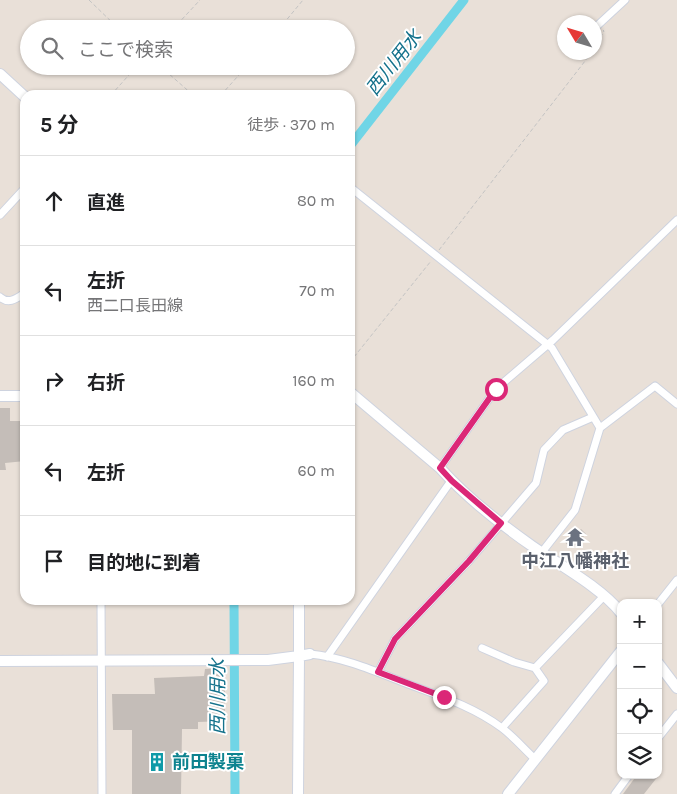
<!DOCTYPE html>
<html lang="ja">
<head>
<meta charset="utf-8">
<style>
  body { margin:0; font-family:Karla,"Noto Sans JP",sans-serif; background:#f2f2f2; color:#202124 }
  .controls { position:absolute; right:15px; bottom:15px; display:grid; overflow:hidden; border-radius:10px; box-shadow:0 1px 4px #0004 }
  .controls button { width:45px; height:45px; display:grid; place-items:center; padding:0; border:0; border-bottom:1px solid #e0e0e0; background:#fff; color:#202124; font:25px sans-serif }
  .compass { position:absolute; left:557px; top:15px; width:45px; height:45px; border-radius:50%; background:#fff; box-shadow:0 1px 4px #0004; rotate:308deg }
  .stop { position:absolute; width:15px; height:15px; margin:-11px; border:4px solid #db2777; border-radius:50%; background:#fff }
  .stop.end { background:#db2777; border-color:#fff; box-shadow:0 1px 5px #0008 }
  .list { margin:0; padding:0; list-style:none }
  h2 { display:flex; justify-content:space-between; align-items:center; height:65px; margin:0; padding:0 20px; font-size:21px }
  h2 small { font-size:16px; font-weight:400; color:#757577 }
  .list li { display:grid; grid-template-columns:32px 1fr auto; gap:15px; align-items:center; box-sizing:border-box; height:90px; padding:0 20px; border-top:1px solid #e0e0e0 }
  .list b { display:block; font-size:19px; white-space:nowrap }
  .list p { margin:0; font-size:16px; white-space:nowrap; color:#757577 }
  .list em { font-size:16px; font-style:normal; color:#757577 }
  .icon { flex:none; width:28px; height:28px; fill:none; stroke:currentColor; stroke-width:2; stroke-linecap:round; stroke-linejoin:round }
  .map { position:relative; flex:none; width:677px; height:794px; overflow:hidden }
  .search { position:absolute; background:#fff; box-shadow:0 1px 4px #0004; left:20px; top:20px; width:335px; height:55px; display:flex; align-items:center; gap:12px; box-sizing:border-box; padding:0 18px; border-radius:28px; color:#757577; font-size:19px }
  .panel { position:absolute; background:#fff; box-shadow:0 1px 4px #0004; left:20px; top:90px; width:335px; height:515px; border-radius:15px }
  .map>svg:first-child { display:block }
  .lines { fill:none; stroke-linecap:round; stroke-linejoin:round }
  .canal { stroke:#70d5e6; stroke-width:9 }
  .building { fill:#c4bdb8 }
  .street-casing { stroke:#ced3df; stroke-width:9 }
  .secondary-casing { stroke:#ced3df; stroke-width:12 }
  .path { stroke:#c3c3c3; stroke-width:1; stroke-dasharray:4 2.5; stroke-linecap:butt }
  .street { stroke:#fff; stroke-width:7 }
  .secondary { stroke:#fff; stroke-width:10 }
  .route { stroke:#db2777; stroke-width:6 }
  .labels { text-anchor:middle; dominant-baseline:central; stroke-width:4; stroke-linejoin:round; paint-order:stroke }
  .worship-label { font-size:18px; font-weight:bold; fill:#5b616d; stroke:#fff }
  .culture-label { font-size:18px; font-weight:bold; fill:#0d838f; stroke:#fff; text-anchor:start }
  .water-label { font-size:19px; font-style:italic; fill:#15728c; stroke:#fff }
</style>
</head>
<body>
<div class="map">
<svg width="677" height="794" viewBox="0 0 677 794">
  <rect width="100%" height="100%" fill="#e9e0d8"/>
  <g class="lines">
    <!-- canal -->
    <path class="canal" d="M350 146 464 0
      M234 600 235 794"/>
  </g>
  <!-- building -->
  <path class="building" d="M0 408H10V421H25V461L5 463 6 470H0Z
    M581 529 586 534 573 548 571 546 569 547 565 542 567 541 565 539 573 533 575 535Z
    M225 668V721L198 722V729H182L181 794H132V730H113L112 694H155L154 678 204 676 205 669Z
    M637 775H659L644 794H623Z"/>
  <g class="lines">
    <!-- street casing -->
    <g class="street-casing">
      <path id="street" d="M598 25 625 0
        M350 187 552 348 600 428 655 386 677 404
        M0 215 25 188
        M0 297C9 305 17 298 25 293
        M440 468 496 389 553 340 677 220
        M542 552 575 510 600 428
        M101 600 102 794
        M658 604 677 580
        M482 648 514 662 535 668
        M310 654C343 657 377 672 408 684 440 696 474 707 502 728 514 737 524 749 535 759
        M327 657 451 481
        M378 672 395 639 469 561 536 483 544 450 563 430 593 417
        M502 728 544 681 535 668 604 596
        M658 738 677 714
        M615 794 629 775"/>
    </g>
    <!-- secondary casing -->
    <g class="secondary-casing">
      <path id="secondary" d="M0 74 25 97
        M350 392 440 468C467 498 499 523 532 546 558 564 602 588 621 613
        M0 396H25
        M0 661 268 660 299 656V600
        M658 663 677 688
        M298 794 299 656 310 654
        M508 794 621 651"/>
    </g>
    <!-- path -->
    <path class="path" d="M89 0 119 29
      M173 29 200 0
      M279 29 303 0
      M594 49 604 31 603 30
      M160 66 193 95
      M111 95 137 66
      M221 95 247 66
      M439 250 592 52
      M350 362 431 261"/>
    <!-- street -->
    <use href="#street" class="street"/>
    <!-- secondary -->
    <use href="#secondary" class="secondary"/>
  </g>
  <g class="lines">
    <!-- route -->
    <path class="route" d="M444 697 378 672 395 639 469 561 501 523 452 481 440 468 496 389"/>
  </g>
  <!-- icons -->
  <defs>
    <g id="temple-bare" transform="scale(1.5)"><path d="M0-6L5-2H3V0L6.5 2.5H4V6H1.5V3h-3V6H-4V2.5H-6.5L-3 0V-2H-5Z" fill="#6b7280" stroke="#fff" stroke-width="2.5" paint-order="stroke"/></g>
    <g id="building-bare" transform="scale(1.5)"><path d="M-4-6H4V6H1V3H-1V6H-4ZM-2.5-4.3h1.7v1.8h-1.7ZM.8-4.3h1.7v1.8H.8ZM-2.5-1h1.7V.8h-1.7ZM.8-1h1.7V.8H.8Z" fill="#0f9aa8" stroke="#fff" stroke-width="2.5" paint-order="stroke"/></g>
  </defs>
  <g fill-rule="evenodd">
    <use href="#temple-bare" x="575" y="537"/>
    <use href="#building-bare" x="157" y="762"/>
  </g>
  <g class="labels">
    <!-- worship labels -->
    <g class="worship-label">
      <text x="575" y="561">中江八幡神社</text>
    </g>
    <!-- culture labels -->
    <g class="culture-label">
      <text x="172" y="762">前田製菓</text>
    </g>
    <!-- water labels -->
    <g class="water-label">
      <text transform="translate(394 63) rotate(-52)">西川用水</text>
      <text transform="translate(218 697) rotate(-90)">西川用水</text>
    </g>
  </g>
</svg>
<div class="controls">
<button>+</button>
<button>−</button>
<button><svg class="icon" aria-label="locate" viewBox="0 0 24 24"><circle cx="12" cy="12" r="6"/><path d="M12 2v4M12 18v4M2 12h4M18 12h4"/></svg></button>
<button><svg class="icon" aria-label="layers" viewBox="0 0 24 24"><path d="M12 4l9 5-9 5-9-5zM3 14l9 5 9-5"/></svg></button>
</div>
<svg class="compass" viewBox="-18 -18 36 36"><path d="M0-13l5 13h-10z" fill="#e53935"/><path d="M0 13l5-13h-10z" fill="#757577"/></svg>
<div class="stop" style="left:496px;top:389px"></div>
<div class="stop end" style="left:444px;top:697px"></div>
<div class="search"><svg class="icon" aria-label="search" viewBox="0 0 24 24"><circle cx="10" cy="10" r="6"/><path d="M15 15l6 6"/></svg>ここで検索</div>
<section class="panel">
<h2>5 分<small>徒歩 · 370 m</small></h2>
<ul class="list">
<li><svg class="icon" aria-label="ahead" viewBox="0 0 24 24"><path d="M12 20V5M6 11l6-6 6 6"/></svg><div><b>直進</b></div><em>80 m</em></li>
<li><svg class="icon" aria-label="left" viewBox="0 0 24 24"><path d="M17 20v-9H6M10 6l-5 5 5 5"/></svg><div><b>左折</b><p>西二口長田線</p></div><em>70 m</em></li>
<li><svg class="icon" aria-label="right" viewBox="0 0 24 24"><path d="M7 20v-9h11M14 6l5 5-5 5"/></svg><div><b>右折</b></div><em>160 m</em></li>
<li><svg class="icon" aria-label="left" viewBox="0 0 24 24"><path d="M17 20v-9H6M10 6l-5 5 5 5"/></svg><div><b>左折</b></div><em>60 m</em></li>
<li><svg class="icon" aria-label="arrive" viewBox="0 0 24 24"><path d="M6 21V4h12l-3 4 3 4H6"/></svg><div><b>目的地に到着</b></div></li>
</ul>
</section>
</div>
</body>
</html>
